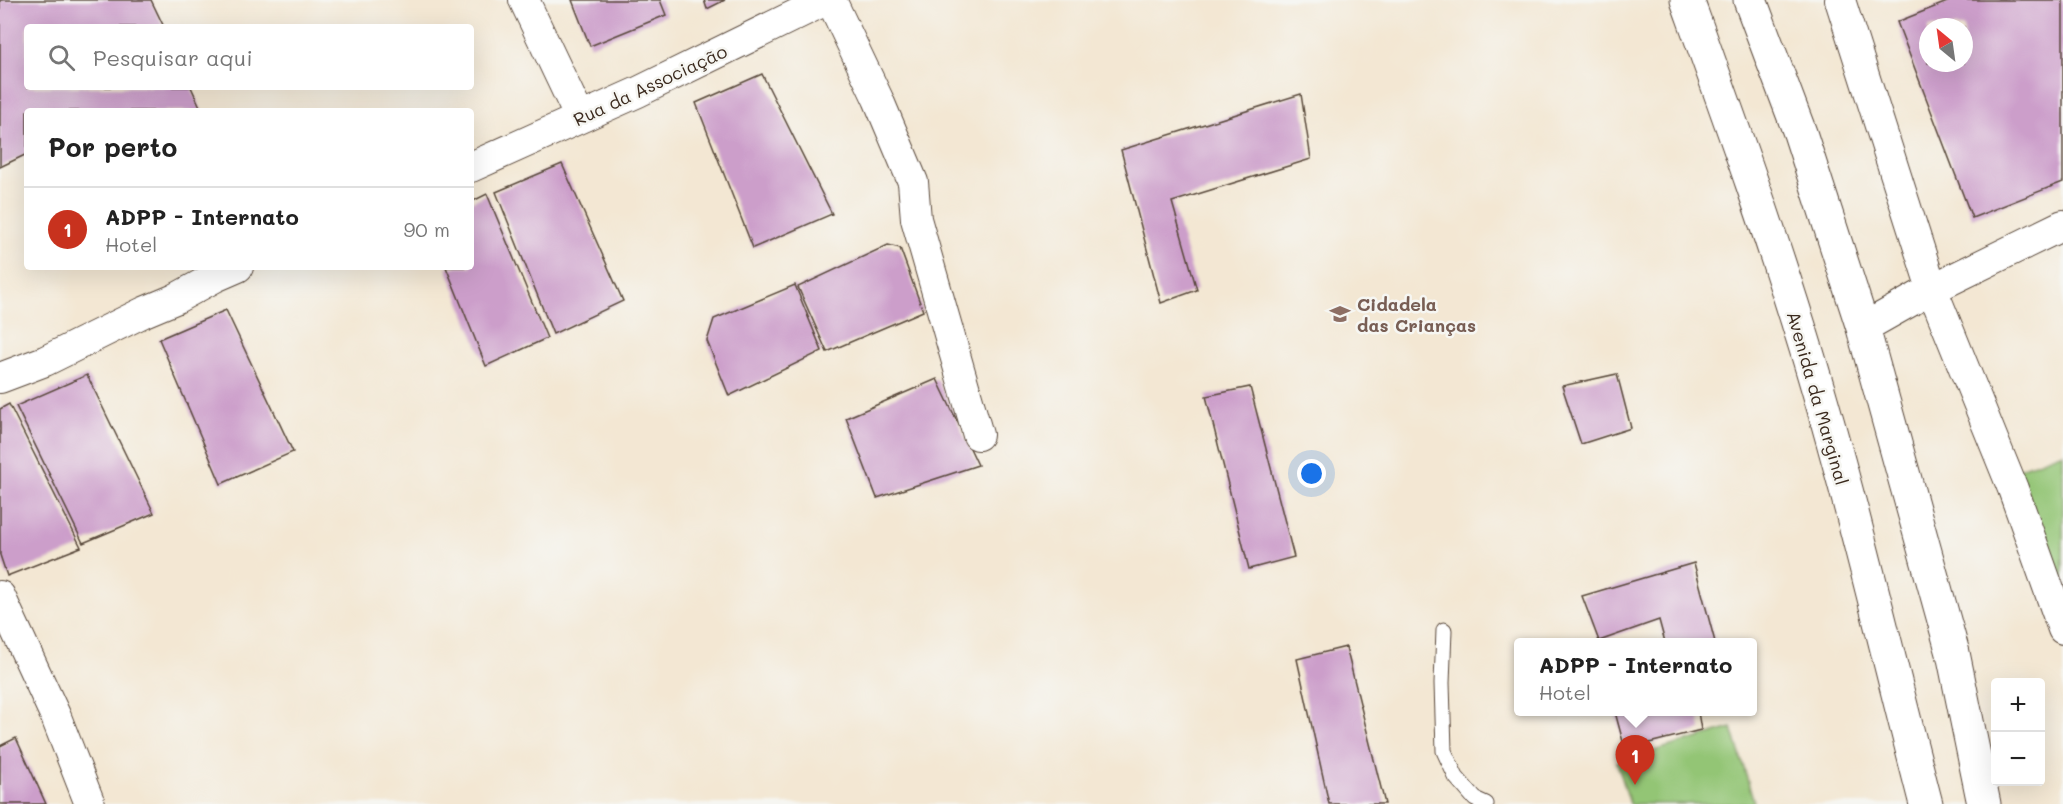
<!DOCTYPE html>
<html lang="pt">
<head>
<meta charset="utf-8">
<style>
  body { margin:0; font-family:Mali,sans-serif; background:#f2f2f2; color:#222 }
  .controls { position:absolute; right:18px; bottom:18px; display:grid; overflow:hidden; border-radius:6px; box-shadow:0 6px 24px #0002 }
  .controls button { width:54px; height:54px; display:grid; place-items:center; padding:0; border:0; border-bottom:2px solid #e0e0e0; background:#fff; color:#222; font:30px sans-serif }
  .compass { position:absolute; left:1919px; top:18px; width:54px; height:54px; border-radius:50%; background:#fff; box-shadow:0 6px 24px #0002; rotate:331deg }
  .you { position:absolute; left:1312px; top:474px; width:21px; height:21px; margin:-15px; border:4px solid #fff; border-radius:50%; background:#1a73e8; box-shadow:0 0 0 9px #1a73e833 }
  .badge { display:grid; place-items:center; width:39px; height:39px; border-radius:50%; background:#c8321e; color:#fff; font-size:20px; font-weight:700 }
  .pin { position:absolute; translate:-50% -50px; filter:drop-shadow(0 2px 3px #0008) }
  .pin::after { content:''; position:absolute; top:32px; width:21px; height:18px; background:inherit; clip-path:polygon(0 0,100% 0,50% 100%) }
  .popup { position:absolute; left:1514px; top:638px; width:243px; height:78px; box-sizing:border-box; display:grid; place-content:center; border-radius:6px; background:#fff; filter:drop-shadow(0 2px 4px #0005); font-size:20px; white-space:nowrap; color:#767676 }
  .popup b { font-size:22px; color:#222 }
  .popup::after { content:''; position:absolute; left:50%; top:100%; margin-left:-12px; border:12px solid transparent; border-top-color:#fff }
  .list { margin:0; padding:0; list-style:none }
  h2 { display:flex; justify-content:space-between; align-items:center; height:78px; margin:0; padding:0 24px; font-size:26px }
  h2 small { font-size:20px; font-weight:400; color:#767676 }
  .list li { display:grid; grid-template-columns:39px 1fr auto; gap:18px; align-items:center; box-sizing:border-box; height:84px; padding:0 24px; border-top:2px solid #e0e0e0 }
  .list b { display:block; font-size:22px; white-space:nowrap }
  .list p { margin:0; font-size:20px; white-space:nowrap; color:#767676 }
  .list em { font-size:20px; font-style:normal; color:#767676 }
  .icon { flex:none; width:33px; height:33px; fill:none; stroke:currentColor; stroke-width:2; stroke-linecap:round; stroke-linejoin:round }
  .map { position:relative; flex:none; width:2063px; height:804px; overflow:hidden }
  .search { position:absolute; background:#fff; box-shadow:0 6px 24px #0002; left:24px; top:24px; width:450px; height:66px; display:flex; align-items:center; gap:15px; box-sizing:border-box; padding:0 21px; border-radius:6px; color:#767676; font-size:22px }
  .panel { position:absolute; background:#fff; box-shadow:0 6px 24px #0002; left:24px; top:108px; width:450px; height:162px; border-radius:6px }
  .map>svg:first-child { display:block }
  .garden { fill:#93c575; stroke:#67784a; stroke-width:1.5 }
  .building { fill:#cc9eca; fill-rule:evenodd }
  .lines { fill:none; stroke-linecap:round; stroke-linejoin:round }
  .service-casing { stroke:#574639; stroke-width:17 }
  .minor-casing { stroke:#574639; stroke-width:32 }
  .primary-casing { stroke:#574639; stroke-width:35 }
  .service { stroke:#fff; stroke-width:15 }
  .minor { stroke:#fff; stroke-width:30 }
  .primary { stroke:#fff; stroke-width:33 }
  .labels { text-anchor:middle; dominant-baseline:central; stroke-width:5; stroke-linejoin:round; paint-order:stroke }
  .street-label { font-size:18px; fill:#3b2a1e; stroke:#f6f6f2 }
  .education-label { font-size:18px; font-weight:bold; fill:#785e54; stroke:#f6f6f2; text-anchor:start }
</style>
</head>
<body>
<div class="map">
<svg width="2063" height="804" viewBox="0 0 2063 804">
  <rect width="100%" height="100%" fill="#f6f6f2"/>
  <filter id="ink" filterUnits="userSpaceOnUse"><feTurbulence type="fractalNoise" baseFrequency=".0167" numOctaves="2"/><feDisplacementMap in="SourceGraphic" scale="12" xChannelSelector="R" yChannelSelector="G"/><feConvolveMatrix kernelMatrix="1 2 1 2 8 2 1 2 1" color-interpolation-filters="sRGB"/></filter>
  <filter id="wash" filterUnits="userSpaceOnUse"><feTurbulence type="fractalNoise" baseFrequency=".008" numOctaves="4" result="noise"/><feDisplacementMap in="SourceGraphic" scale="24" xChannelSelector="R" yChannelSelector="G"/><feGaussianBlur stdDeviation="1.35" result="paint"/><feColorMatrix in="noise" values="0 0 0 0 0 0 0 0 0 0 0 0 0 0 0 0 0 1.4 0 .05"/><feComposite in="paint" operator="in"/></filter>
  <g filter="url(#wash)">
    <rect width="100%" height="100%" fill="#f3e7d3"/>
    <!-- garden -->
    <path class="garden" d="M2063 452V599L2013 471Z
      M1732 728 1754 802 1749 804H1630L1617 762Z"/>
    <g id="blocks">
      <!-- building -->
      <path class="building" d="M0 0H151L164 27H27V87H191L202 111H27V154L0 167Z
        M572 0H660L666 15 590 46Z
        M704 0H725L707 9Z
        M1952 0H2063V182L1972 218 1897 22ZM1928 27H1964V63H1928Z
        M762 74 832 214 753 248 696 103Z
        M1301 94 1311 159 1172 202 1197 290 1161 303 1121 150Z
        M562 164 623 301 553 334 496 192Z
        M487 194 547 338 486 366 446 267H471V202Z
        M888 245 900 248 923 311 827 352 798 287Z
        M795 285 822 351 729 396 707 341 714 319Z
        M226 310 293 452 221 484 159 339Z
        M1617 374 1631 428 1581 444 1562 386Z
        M87 375 154 513 83 543 16 406Z
        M937 379 978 465 877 498 846 418Z
        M1250 387 1294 557 1249 569 1206 396Z
        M9 404 81 547 7 576 0 555V409Z
        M1694 563 1715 642H1665L1659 620 1599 641 1582 596Z
        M1346 647 1385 804H1329L1297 659Z
        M1615 712H1698L1701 730 1625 749Z
        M16 738 46 804H0V746Z"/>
    </g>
  </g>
  <g filter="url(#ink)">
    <use href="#blocks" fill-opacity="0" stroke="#574639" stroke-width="1.5"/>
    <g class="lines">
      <!-- service casing -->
      <g class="service-casing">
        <path id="service" d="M1444 630 1442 683 1444 751 1456 777 1475 799 1486 804"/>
      </g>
      <!-- minor casing -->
      <g class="minor-casing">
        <path id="minor" d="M524 0 580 118
          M831 0 878 99 913 182 916 219 978 435
          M1840 0 1932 289 2013 489 2063 629
          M471 167 638 92 826 0
          M1863 328 1932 289 2063 225
          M0 378 45 361 144 312 175 299 215 277 238 267
          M0 596 56 717 90 804"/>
      </g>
      <!-- primary casing -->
      <g class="primary-casing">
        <path id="primary" d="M1687 0C1729 117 1771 233 1807 352 1852 500 1887 654 1926 804
          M1750 0 1800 133 1863 328 1953 653 1984 804"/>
      </g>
      <!-- service -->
      <use href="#service" class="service"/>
      <!-- minor -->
      <use href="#minor" class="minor"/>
      <!-- primary -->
      <use href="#primary" class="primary"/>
    </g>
  </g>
  <!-- icons -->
  <defs>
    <g id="school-bare" transform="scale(1.62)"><path d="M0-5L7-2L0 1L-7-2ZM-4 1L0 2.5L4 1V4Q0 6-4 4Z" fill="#8d6e63" stroke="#f6f6f2" stroke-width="2.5" paint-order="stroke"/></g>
  </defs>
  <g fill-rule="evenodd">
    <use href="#school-bare" x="1340" y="314"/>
  </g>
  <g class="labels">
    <!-- street labels -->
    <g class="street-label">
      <text transform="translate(650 85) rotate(-25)">Rua da Associação</text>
      <text transform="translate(1818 398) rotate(74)">Avenida da Marginal</text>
    </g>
    <!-- education labels -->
    <g class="education-label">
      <text x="1357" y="304">Cidadela<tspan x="1357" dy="21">das Crianças</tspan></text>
    </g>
  </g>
</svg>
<div class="controls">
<button>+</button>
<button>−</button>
</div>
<svg class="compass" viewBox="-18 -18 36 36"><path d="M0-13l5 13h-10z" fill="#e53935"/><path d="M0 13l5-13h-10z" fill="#767676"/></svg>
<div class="you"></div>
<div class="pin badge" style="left:1635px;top:785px">1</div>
<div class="popup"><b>ADPP - Internato</b>Hotel</div>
<div class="search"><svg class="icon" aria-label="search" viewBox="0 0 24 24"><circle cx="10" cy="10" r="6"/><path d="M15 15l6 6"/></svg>Pesquisar aqui</div>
<section class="panel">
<h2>Por perto<small></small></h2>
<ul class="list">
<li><span class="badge">1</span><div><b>ADPP - Internato</b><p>Hotel</p></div><em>90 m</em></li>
</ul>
</section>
</div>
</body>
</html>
